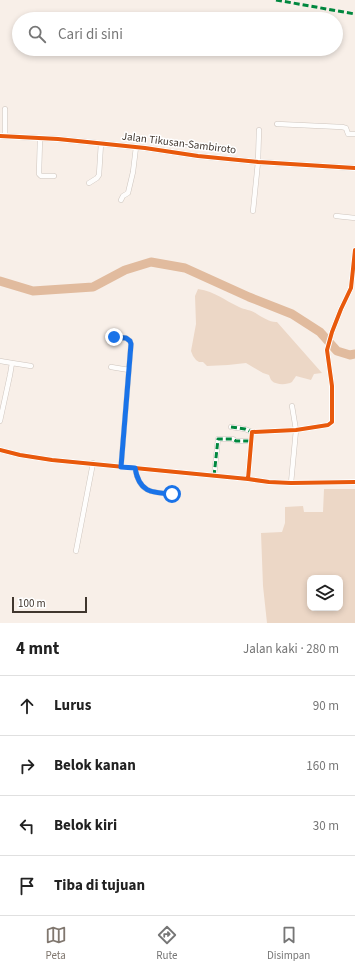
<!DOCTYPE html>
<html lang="id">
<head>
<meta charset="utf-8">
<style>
  body { margin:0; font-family:"Source Sans 3",sans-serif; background:#f2f2f2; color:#222 }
  .controls { position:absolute; right:12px; bottom:12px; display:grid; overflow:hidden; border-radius:8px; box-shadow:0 2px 6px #0003 }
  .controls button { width:36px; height:36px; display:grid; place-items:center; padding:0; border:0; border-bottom:1px solid #e0e0e0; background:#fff; color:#222; font:20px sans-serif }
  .scale { position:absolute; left:12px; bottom:10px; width:75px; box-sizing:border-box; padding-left:4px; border:2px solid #40362e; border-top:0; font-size:11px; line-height:14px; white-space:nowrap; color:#40362e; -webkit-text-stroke:3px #fff; paint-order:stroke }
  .stop { position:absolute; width:12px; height:12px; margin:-9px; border:3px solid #1a73e8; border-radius:50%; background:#fff }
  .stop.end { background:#1a73e8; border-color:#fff; box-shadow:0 1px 4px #0008 }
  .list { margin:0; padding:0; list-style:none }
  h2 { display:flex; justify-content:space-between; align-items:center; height:52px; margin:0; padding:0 16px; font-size:17px }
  h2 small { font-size:13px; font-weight:400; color:#767676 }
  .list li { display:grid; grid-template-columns:26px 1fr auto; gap:12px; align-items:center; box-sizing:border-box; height:60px; padding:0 16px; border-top:1px solid #e0e0e0 }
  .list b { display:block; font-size:15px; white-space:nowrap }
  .list em { font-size:13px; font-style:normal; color:#767676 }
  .icon { flex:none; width:22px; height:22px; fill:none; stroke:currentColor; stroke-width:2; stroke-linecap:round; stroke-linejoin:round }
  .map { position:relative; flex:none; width:355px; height:623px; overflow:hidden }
  .search { position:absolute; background:#fff; box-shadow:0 2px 6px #0003; left:12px; right:12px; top:12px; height:44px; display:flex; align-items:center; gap:10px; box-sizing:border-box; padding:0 14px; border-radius:22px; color:#767676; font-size:15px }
  .sheet { height:292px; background:#fff }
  nav { display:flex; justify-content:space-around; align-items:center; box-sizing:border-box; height:56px; border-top:1px solid #e0e0e0; background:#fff; font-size:11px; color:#767676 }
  nav a { display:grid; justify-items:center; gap:2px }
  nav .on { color:#80776f }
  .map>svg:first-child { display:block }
  .green { fill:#ecd7c6; fill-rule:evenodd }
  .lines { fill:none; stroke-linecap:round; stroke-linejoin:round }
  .river { stroke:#e1bb9e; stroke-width:9 }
  .minor-casing { stroke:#cec5be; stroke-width:5.5 }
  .tertiary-casing { stroke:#cec5be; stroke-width:6 }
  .minor { stroke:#fefdfc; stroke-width:4.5 }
  .tertiary { stroke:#fefdfc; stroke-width:5.5 }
  .quiet { stroke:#00873e; stroke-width:3; stroke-dasharray:6 3; stroke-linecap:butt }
  .cycleway-casing { stroke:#fff; stroke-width:6 }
  .cycleway { stroke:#e8590c; stroke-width:4 }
  .route { stroke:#1a73e8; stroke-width:5 }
  .labels { text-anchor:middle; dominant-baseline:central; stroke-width:3; stroke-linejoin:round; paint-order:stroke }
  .street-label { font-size:11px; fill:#40362e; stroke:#fff }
</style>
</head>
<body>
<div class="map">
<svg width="355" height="623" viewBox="0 0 355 623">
  <rect width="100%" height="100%" fill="#f8efe8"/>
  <!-- green -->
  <path class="green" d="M198 289C216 292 224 300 239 307 245 310 252 310 257 314 262 317 271 323 277 322L322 373 314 374 311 380 296 376C295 378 293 380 292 382 287 385 276 385 272 381 270 379 270 377 269 375L263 373 246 363 228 365 207 366 203 362H199L196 360 193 356 191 351 196 324 195 296Z
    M324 489H355V623H267L263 586 261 533 282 532 285 523V507L303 506 304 512H323ZM310 578H340V608H310Z"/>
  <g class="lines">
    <!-- river -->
    <path class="river" d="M0 281 33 291 93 287 125 270 151 262 185 268 249 297 292 314 320 332 337 351 350 355 355 354"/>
    <!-- minor casing -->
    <g class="minor-casing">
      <path id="minor" d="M5 109V136
        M277 124 342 127 346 128 348 134H355
        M40 138 39 174 41 176H54
        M89 183 97 178 99 175 101 143
        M121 200 123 196 128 193 133 172 136 147
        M253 211 258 162 259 130
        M336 216 355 218
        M114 337 126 338 130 341 131 344 121 467
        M0 361 12 363 10 375 0 421
        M12 363 31 366
        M111 367 129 370
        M231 427 245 429 252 432
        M0 450 20 455 52 460 248 479 269 482 291 483 355 482
        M135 468C139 492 151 493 172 494
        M214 476 218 439H233L236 441H251
        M248 479 252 432 296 430 328 425 332 422V386L327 350 332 332 341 309 351 288 355 250
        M291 483 296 430 292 406
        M76 551 93 463"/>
    </g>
    <!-- tertiary casing -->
    <g class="tertiary-casing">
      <path id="tertiary" d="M0 136 58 139 145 148 198 156 258 162 355 168"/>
    </g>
    <!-- minor -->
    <use href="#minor" class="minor"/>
    <!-- tertiary -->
    <use href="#tertiary" class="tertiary"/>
    <!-- quiet -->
    <path class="quiet" d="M276 0 355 14
      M231 427 245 429 252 432
      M214 476 218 439H233L236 441H251"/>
    <!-- cycleway casing -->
    <g class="cycleway-casing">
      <path id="cycleway" d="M0 136 58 139 145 148 198 156 258 162 355 168
        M0 450 20 455 52 460 248 479 269 482 291 483 355 482
        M248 479 252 432 296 430 328 425 332 422V386L327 350 332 332 341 309 351 288 355 250"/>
    </g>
    <!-- cycleway -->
    <use href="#cycleway" class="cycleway"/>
  </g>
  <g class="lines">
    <!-- route -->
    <path class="route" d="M114 337 126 338 130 341 131 344 121 467 135 468C139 492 151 493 172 494"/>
  </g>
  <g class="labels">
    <!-- street labels -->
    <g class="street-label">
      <text transform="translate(179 143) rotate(7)">Jalan Tikusan-Sambiroto</text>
    </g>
  </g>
</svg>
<div class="controls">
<button><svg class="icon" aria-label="layers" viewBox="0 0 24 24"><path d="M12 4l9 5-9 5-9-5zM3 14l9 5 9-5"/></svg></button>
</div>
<div class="scale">100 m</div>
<div class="stop" style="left:172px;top:494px"></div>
<div class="stop end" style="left:114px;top:337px"></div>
<div class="search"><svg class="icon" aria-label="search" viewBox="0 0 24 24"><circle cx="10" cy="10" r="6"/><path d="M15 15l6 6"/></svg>Cari di sini</div>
</div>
<section class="sheet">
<h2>4 mnt<small>Jalan kaki · 280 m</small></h2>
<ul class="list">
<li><svg class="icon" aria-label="ahead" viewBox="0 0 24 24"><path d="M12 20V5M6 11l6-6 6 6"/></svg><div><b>Lurus</b></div><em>90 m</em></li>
<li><svg class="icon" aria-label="right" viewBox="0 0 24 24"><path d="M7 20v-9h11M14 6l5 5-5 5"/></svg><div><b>Belok kanan</b></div><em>160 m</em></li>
<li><svg class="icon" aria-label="left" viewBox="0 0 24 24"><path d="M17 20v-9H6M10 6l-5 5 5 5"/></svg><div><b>Belok kiri</b></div><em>30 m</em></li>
<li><svg class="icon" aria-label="arrive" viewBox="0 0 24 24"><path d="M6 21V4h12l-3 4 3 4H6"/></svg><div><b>Tiba di tujuan</b></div></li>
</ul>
</section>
<nav>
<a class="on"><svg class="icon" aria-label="map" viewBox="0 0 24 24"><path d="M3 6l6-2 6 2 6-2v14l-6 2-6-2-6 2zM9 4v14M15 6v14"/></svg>Peta</a>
<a><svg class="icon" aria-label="directions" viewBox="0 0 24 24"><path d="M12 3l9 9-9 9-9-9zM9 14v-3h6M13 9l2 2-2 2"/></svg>Rute</a>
<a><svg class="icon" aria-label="saved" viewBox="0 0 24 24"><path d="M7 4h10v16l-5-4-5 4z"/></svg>Disimpan</a>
</nav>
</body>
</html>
